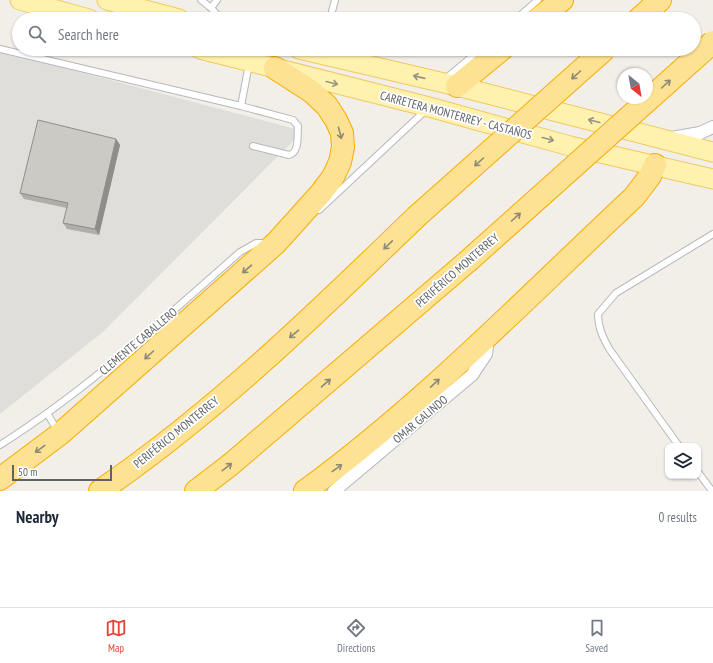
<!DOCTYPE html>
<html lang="en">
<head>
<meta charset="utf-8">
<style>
  body { margin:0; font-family:"PT Sans Narrow",sans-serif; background:#f2f2f3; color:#1f2937 }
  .controls { position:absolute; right:12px; bottom:12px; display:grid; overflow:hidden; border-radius:8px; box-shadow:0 1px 3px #0004 }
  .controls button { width:36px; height:36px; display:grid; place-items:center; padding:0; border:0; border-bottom:1px solid #e0e1e3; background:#fff; color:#1f2937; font:20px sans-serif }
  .compass { position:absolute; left:617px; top:68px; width:36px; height:36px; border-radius:50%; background:#fff; box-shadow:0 1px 3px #0004; rotate:149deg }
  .scale { position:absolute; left:12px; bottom:10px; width:100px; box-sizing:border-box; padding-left:4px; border:2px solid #5f6368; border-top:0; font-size:11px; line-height:14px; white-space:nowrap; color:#5f6368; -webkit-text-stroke:3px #fff; paint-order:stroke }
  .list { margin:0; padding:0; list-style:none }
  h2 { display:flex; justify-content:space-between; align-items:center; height:52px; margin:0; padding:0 16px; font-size:17px }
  h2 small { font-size:13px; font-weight:400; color:#747a83 }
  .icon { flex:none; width:22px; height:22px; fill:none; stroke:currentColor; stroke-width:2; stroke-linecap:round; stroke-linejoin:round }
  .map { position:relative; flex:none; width:713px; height:491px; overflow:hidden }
  .search { position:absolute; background:#fff; box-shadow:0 1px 3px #0004; left:12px; right:12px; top:12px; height:44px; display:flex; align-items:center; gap:10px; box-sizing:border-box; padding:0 14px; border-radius:22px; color:#747a83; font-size:15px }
  .sheet { height:116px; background:#fff }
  nav { display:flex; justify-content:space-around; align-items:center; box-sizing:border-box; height:56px; border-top:1px solid #e0e1e3; background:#fff; font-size:11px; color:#747a83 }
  nav a { display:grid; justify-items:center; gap:2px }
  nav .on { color:#ea4335 }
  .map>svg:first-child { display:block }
  .industrial { fill:#e0deda }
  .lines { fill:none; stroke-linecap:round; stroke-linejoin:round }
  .service-casing { stroke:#b5b8bc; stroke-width:8 }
  .minor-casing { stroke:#b5b8bc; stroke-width:14 }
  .primary-casing { stroke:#f2c960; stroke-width:21 }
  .motorway-casing { stroke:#f9ab00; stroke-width:24 }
  .service { stroke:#fff; stroke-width:6 }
  .minor { stroke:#fff; stroke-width:12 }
  .primary { stroke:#fff2af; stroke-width:19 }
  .motorway { stroke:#fde293; stroke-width:22 }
  .motorway-bridge-casing { stroke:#f9ab00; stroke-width:24; stroke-linecap:butt }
  .motorway-bridge { stroke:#fde293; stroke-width:22 }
  .wall { fill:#afaea9 }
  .shaded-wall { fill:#8f8d8a }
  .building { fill:#cccac5; stroke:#8f8d8a }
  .oneway { stroke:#8e8975 }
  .oneway2 { stroke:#979581 }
  .labels { text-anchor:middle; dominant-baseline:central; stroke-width:3.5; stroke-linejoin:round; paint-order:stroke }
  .street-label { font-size:12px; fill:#5f6368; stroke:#fff }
</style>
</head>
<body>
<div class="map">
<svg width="713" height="491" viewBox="0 0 713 491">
  <rect width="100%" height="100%" fill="#f1efe8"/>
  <!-- industrial -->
  <path class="industrial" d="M0 51 303 131 104 331 0 414Z"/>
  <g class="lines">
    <!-- service casing -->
    <g class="service-casing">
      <path id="service" d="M201 0 211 8 221 19
        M211 8 217 0
        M330 19 335 0
        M516 19 538 0
        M0 49 241 106 249 64
        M444 80 481 49
        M241 106 293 120 298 126C297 136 300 152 289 155L253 146
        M319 210 426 110
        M47 413 57 430
        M0 445C87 390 163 320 240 252L256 243H267
        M679 446 610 350C603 338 598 328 598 314L616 293 713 234
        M698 472 712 491"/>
    </g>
    <!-- minor casing -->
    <g class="minor-casing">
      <path id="minor" d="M672 138 700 133 713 127
        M334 491 472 375 486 354 488 338"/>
    </g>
    <!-- primary casing -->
    <g class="primary-casing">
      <path id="primary" d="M20 0 89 19
        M107 0 179 19
        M200 49 429 107 570 146 713 179
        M299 49 457 86 713 152"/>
    </g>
    <!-- motorway casing -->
    <g class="motorway-casing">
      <path id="motorway" d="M538 19 562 0
        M639 19 660 0
        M457 86 502 49
        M0 479 60 434 276 243 321 193 333 177 340 162 343 147 342 133 336 120 327 106 312 92 275 68
        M100 491C215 412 316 314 416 217
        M196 491 230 465 467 262
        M305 491C424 404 527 297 634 197L650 176 655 165"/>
    </g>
    <!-- service -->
    <use href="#service" class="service"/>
    <!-- minor -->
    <use href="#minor" class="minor"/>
    <!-- primary -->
    <use href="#primary" class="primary"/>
    <!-- motorway -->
    <use href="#motorway" class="motorway"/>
    <!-- motorway-bridge casing -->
    <g class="motorway-bridge-casing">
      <path id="motorway-bridge" d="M416 217 605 49
        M467 262 713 42"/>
    </g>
    <!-- motorway-bridge -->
    <use href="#motorway-bridge" class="motorway-bridge"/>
  </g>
  <!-- wall -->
  <path class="wall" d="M116 139 120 145 99 235 67 229 63 223 67 208 24 199 20 193Z"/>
  <!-- shaded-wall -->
  <path class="shaded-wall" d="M116 139 120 145 99 235 95 229Z"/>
  <!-- building -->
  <path class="building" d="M38 120 116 139 95 229 63 223 68 203 20 193Z"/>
  <!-- one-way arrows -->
  <defs><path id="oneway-shaft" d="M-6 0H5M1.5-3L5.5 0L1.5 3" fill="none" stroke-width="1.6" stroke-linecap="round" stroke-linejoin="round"/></defs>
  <g class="oneway">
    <use href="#oneway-shaft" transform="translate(576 75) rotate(138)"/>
    <use href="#oneway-shaft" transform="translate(666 84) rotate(-42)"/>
    <use href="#oneway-shaft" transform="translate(340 133) rotate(75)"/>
    <use href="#oneway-shaft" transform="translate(479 162) rotate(138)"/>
    <use href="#oneway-shaft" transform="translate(516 217) rotate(-42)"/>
    <use href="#oneway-shaft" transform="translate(388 245) rotate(136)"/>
    <use href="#oneway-shaft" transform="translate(247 269) rotate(139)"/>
    <use href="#oneway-shaft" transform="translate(294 334) rotate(140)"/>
    <use href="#oneway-shaft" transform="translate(149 355) rotate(138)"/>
    <use href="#oneway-shaft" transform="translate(326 383) rotate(-41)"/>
    <use href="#oneway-shaft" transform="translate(435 383) rotate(-43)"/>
    <use href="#oneway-shaft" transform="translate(40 449) rotate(143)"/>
    <use href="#oneway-shaft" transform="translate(227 467) rotate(-38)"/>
    <use href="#oneway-shaft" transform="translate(337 468) rotate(-36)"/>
  </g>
  <g class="oneway2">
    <use href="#oneway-shaft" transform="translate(419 77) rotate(-167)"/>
    <use href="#oneway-shaft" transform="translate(332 83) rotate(14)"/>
    <use href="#oneway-shaft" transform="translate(594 121) rotate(-165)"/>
    <use href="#oneway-shaft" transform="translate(548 139) rotate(15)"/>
  </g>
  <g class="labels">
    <!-- street labels -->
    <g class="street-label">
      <text transform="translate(456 115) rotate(15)">CARRETERA MONTERREY - CASTAÑOS</text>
      <text transform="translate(457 270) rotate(-41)">PERIFÉRICO MONTERREY</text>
      <text transform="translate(138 341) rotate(-40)">CLEMENTE CABALLERO</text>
      <text transform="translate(420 419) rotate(-40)">OMAR GALINDO</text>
      <text transform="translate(176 432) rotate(-39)">PERIFÉRICO MONTERREY</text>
    </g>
  </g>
</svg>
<div class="controls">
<button><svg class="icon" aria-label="layers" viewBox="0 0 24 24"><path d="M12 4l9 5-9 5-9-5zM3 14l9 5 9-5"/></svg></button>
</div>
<svg class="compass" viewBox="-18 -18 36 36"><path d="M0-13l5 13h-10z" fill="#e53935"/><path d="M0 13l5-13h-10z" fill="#747a83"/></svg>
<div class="scale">50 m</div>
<div class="search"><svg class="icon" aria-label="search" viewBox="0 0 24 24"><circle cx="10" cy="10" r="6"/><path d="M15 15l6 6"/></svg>Search here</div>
</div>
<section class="sheet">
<h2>Nearby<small>0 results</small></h2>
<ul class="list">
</ul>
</section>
<nav>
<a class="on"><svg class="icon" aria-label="map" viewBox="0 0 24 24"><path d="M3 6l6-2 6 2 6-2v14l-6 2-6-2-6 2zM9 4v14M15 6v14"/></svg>Map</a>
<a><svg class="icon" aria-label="directions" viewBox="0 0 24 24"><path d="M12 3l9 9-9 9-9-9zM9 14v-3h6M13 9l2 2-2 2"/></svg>Directions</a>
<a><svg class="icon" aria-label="saved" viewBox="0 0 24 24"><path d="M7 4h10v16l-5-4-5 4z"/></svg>Saved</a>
</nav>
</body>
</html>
